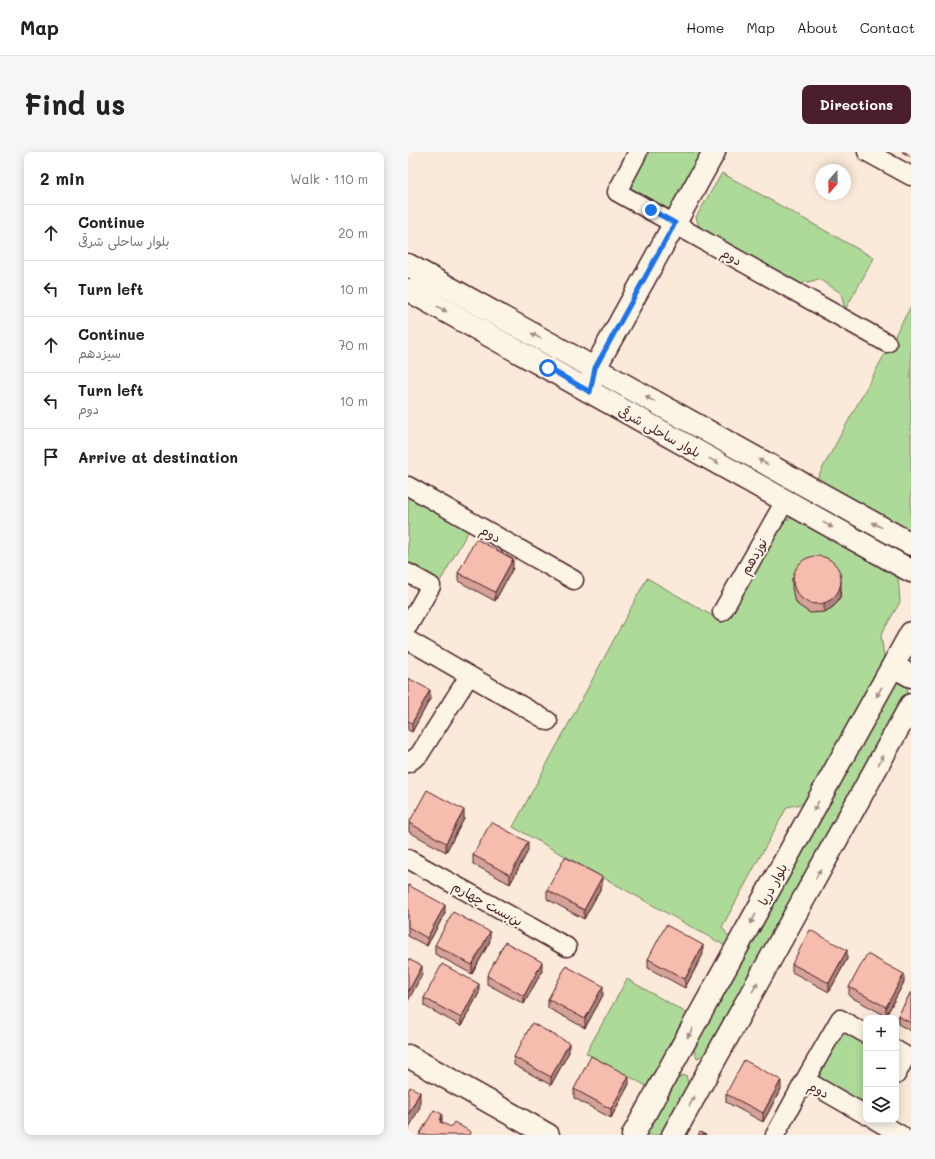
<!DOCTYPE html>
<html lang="en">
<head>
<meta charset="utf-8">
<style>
  body { margin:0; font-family:Mali,"Playpen Sans Arabic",sans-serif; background:#f6f6f6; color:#202124 }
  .controls { position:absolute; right:12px; bottom:12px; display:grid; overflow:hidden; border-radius:8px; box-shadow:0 2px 10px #0003 }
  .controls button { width:36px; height:36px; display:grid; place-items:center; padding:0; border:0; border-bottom:1px solid #e0e0e0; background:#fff; color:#202124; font:20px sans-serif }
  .compass { position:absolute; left:407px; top:12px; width:36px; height:36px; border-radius:50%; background:#fff; box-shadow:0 2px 10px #0003; rotate:200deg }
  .stop { position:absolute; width:12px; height:12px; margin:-9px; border:3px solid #1a73e8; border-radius:50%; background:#fff }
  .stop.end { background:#1a73e8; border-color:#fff; box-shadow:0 1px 4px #0008 }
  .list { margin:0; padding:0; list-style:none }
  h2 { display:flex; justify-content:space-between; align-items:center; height:52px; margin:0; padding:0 16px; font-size:17px }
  h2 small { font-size:13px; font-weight:400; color:#757577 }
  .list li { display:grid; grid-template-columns:26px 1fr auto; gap:12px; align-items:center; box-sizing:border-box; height:56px; padding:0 16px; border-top:1px solid #e0e0e0 }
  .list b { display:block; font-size:15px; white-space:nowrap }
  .list p { margin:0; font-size:13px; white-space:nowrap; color:#757577 }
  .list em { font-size:13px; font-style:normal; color:#757577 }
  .icon { flex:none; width:22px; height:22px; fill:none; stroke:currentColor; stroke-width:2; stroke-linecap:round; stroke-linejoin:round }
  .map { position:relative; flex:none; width:503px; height:983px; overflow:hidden; border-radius:8px }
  header { display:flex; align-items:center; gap:24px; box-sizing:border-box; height:56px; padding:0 20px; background:#fff; border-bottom:1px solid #e0e0e0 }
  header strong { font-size:19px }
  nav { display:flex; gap:22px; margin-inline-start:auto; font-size:14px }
  .intro { display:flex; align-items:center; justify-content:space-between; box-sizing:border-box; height:96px; padding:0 24px }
  h1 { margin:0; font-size:28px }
  .button { padding:10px 18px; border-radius:8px; background:#4a1f2b; color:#fff; font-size:14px; font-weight:700 }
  main { display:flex; gap:24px; padding:0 24px }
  aside { flex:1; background:#fff; border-radius:8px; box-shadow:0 2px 10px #0003 }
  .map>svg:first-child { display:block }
  .green { fill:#adda98; stroke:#7c7c62 }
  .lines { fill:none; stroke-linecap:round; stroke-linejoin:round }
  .street-casing { stroke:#4a1f2b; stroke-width:21 }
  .secondary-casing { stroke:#4a1f2b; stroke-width:25 }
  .street { stroke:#fcf5e5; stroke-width:18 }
  .secondary { stroke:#fcf5e5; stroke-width:22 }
  .wall { fill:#d4a296; stroke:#4a1f2b }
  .shaded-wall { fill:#ac847a; stroke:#4a1f2b }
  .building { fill:#f6bcae; stroke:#4a1f2b }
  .oneway { fill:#a38a88 }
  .route { stroke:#1a73e8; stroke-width:5 }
  .labels { text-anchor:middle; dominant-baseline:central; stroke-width:4; stroke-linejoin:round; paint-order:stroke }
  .street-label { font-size:13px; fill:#4a1f2b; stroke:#fcf5e5 }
</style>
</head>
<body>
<header>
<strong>Map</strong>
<nav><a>Home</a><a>Map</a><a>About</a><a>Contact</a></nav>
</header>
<div class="intro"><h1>Find us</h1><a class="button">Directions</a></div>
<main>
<aside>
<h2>2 min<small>Walk · 110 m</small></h2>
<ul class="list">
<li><svg class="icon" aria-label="ahead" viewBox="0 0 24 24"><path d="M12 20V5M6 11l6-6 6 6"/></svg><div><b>Continue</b><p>بلوار ساحلی شرقی</p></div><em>20 m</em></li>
<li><svg class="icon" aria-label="left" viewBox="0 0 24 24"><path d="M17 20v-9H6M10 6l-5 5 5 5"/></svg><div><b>Turn left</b></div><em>10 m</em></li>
<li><svg class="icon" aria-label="ahead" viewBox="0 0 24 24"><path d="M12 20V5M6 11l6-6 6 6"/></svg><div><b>Continue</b><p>سیزدهم</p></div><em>70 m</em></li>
<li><svg class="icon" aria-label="left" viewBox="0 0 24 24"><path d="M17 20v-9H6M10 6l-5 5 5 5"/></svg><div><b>Turn left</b><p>دوم</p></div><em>10 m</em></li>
<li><svg class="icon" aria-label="arrive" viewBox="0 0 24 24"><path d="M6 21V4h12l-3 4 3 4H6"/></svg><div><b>Arrive at destination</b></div></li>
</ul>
</aside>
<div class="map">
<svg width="503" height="983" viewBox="0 0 503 983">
  <rect width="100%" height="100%" fill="#fbeada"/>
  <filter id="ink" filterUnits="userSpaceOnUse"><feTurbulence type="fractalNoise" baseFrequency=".025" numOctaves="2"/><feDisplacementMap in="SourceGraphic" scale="8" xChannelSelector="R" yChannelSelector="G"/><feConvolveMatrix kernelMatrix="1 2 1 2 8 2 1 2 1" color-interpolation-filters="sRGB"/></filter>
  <g filter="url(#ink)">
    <!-- green -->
    <path class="green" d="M240 0H305L270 62 221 35Z
      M314 21 466 106 437 158 433 141 411 127 389 133 292 78 288 65Z
      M503 154V383L407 330Z
      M0 344 61 378 31 431 0 414Z
      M389 364 490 424 492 450 473 483 477 511 398 651 379 655 314 775 321 785V796L105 675 239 426 315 470 372 370Z
      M484 527 494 528 500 539 301 901 289 906 284 892Z
      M219 827 282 863 242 936 178 901Z
      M441 880 458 890V950L451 951 414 931 410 917 429 882Z
      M278 923 281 935 255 983H234L264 926Z"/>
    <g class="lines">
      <!-- street casing -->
      <g class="street-casing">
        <path id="street" d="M230 0 209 40 479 191
          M459 0 503 24
          M0 334 166 428
          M0 421 23 434 0 474
          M314 460 377 349
          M0 488 140 569
          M0 611 11 603 61 524
          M0 707 159 795
          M488 898 498 904 488 923
          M397 928 432 867 458 882
          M467 968 493 983
          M367 983 397 928 458 963"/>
      </g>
      <!-- secondary casing -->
      <g class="secondary-casing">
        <path id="secondary" d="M0 113 503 392
          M0 138 503 419
          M183 230 187 216 306 0
          M485 514 503 524
          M0 904 140 983
          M225 983 503 481
          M265 983 503 553"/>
      </g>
      <!-- street -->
      <use href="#street" class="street"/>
      <!-- secondary -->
      <use href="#secondary" class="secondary"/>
    </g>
    <!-- wall -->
    <path class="wall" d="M494 0H503V5Z
      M105 416 87 449 50 429V421Z
      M384 426 433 437 432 445 428 452 422 457 416 460 402 461 390 453 386 446 384 435Z
      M0 526 22 547 4 580 0 578Z
      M56 667 38 700 1 680V671Z
      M120 699 102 732 65 712V703Z
      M0 733 37 761 19 794 0 784Z
      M194 734 176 767 139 747V738Z
      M82 789 64 822 27 802V793Z
      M295 802 277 836 240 816V807Z
      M439 807 421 840 384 820V812Z
      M134 819 116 852 79 832V824Z
      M496 830 478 864 441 844V835Z
      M503 840V879L490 872V864Z
      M71 841 53 874 16 854V846Z
      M195 843 177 876 140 856V847Z
      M161 900 143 933 106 913V905Z
      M221 932 203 966 166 946V937Z
      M373 937 355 970 318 950V942Z"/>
    <!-- shaded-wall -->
    <path class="shaded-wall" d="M105 407V416L87 449V440Z
      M433 428V437L432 445 428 452 422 457 416 460V452Z
      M22 538V547L4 580V571Z
      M56 658V667L38 700V691Z
      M120 690V699L102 732V723Z
      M194 725V734L176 767V758Z
      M37 753V761L19 794V786Z
      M82 780V789L64 822V813Z
      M295 793V802L277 836V827Z
      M439 798V807L421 840V831Z
      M134 810V819L116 852V844Z
      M14 814V823L0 849V840Z
      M496 822V830L478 864V855Z
      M71 832V841L53 874V866Z
      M195 834V843L177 876V867Z
      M161 891V900L143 933V925Z
      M221 924V932L203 966V957Z
      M373 928V937L355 970V961Z
      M12 940V955L0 978V963Z
      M34 962V977L32 970Z"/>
    <!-- building -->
    <path class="building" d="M68 387 105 407 87 440 50 421Z
      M385 428a24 24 0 1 1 48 0a24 24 0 1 1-48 0Z
      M0 526 22 538 4 571 0 569Z
      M19 638 56 658 38 691 1 671Z
      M83 670 120 690 102 723 65 703Z
      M157 705 194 725 176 758 139 738Z
      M0 733 37 753 19 786 0 775Z
      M45 760 82 780 64 813 27 793Z
      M258 773 295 793 277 827 240 807Z
      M402 778 439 798 421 831 384 812Z
      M97 790 134 810 116 844 79 824Z
      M459 802 496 822 478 855 441 835Z
      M0 807 14 814 0 840Z
      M34 812 71 832 53 866 16 846Z
      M158 814 195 834 177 867 140 847Z
      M503 840V871L490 864Z
      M124 871 161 891 143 925 106 905Z
      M183 904 221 924 203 957 166 937Z
      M336 908 373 928 355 961 318 942Z
      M2 935 12 940 0 963V940Z
      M26 958 34 962 32 970 43 975 46 970 63 980 62 983H11Z
      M292 980 298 983H290Z"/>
    <!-- one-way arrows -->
    <defs><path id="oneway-solid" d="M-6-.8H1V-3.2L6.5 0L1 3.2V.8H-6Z"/></defs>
    <g class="oneway">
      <use href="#oneway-solid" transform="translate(34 157) rotate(29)"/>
      <use href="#oneway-solid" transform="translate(128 184) rotate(-151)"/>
      <use href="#oneway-solid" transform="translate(242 247) rotate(-151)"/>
      <use href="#oneway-solid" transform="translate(306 309) rotate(29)"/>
      <use href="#oneway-solid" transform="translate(355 310) rotate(-151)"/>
      <use href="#oneway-solid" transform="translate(420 373) rotate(29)"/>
      <use href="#oneway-solid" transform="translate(469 373) rotate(-151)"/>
      <use href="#oneway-solid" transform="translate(471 540) rotate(119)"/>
      <use href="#oneway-solid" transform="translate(473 608) rotate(-61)"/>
      <use href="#oneway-solid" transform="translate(408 654) rotate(119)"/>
      <use href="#oneway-solid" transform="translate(410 722) rotate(-61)"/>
      <use href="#oneway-solid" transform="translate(345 767) rotate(119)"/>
      <use href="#oneway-solid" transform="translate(347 835) rotate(-61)"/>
      <use href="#oneway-solid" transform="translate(282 881) rotate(119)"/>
      <use href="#oneway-solid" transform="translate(284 949) rotate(-61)"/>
    </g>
  </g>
  <g class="lines" filter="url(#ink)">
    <!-- route -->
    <path class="route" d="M140 216 182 240 187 216 267 71 243 58"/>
  </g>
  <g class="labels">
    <!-- street labels -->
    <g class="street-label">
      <text transform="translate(324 104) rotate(30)">دوم</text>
      <text transform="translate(252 279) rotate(29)">بلوار ساحلی شرقی</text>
      <text transform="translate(83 381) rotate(29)">دوم</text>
      <text transform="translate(345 404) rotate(-60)">نوزدهم</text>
      <text transform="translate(364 732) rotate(-61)">بلوار دریا</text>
      <text transform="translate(80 751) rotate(29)">بن‌بست چهارم</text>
      <text transform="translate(411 937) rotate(27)">دوم</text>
    </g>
  </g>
</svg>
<div class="controls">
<button>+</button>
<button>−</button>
<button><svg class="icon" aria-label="layers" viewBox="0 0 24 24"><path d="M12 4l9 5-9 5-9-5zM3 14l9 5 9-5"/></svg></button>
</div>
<svg class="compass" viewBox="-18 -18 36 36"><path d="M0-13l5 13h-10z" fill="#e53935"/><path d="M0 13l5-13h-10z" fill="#757577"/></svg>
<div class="stop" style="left:140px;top:216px"></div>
<div class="stop end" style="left:243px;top:58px"></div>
</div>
</main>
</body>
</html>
